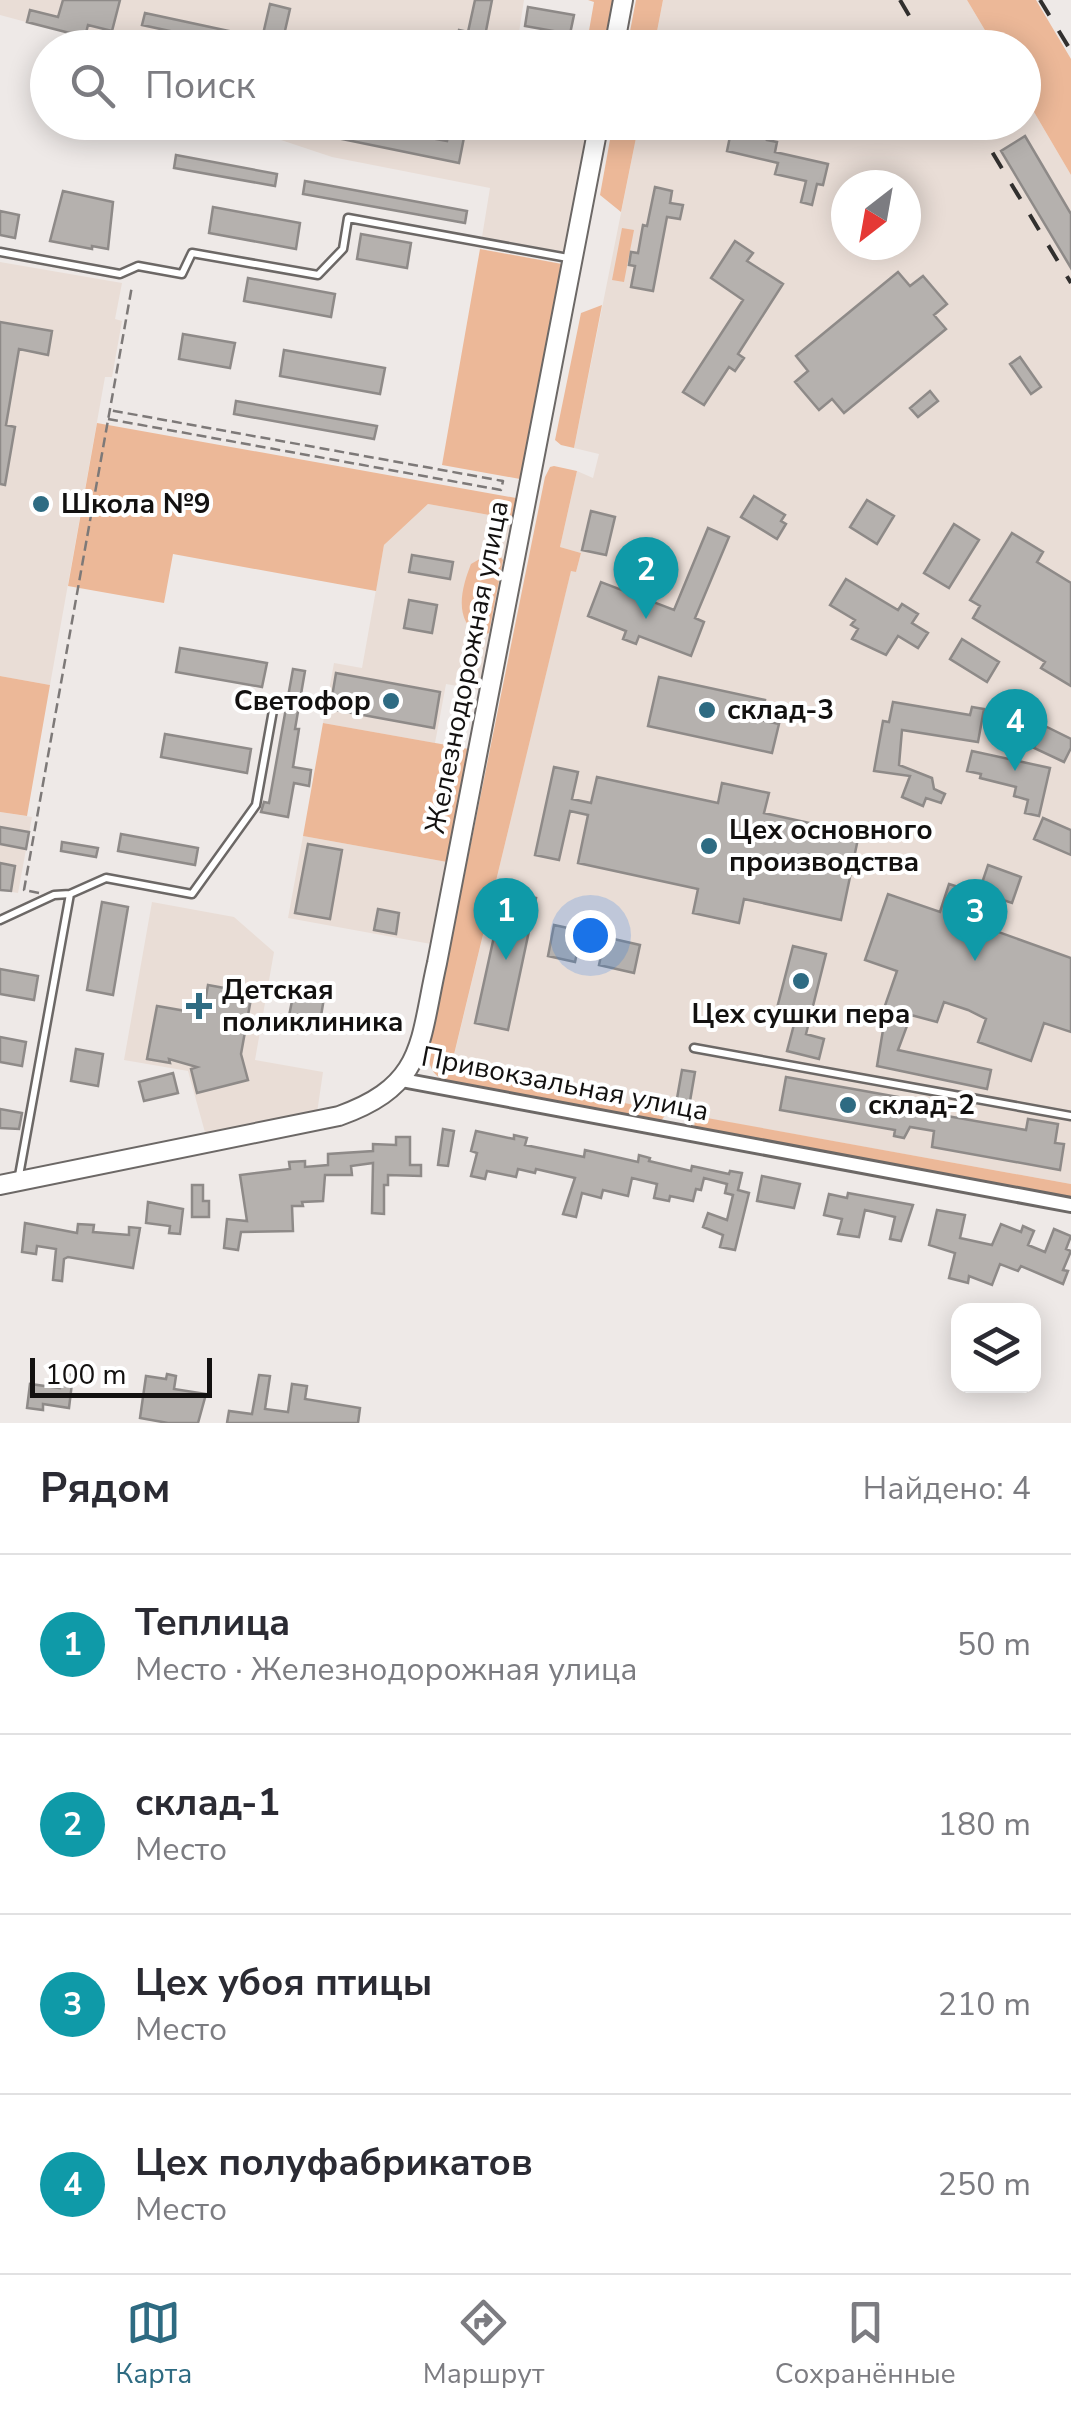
<!DOCTYPE html>
<html lang="ru">
<head>
<meta charset="utf-8">
<style>
  body { margin:0; font-family:"Nunito Sans",sans-serif; background:#f7f7f7; color:#2b2b33 }
  .controls { position:absolute; right:30px; bottom:30px; display:grid; overflow:hidden; border-radius:20px; box-shadow:0 5px 25px #0003 }
  .controls button { width:90px; height:90px; display:grid; place-items:center; padding:0; border:0; border-bottom:2px solid #e1e1e2; background:#fff; color:#2b2b33; font:50px sans-serif }
  .compass { position:absolute; left:831px; top:170px; width:90px; height:90px; border-radius:50%; background:#fff; box-shadow:0 5px 25px #0003; rotate:211deg }
  .scale { position:absolute; left:30px; bottom:25px; width:182px; box-sizing:border-box; padding-left:10px; border:5px solid #131110; border-top:0; font-size:28px; line-height:35px; white-space:nowrap; color:#131110; -webkit-text-stroke:8px #fff; paint-order:stroke }
  .you { position:absolute; left:590px; top:935px; width:35px; height:35px; margin:-25px; border:8px solid #fff; border-radius:50%; background:#1a73e8; box-shadow:0 0 0 15px #1a73e833 }
  .badge { display:grid; place-items:center; width:65px; height:65px; border-radius:50%; background:#2e6b82; color:#fff; font-size:32px; font-weight:700 }
  .pin { position:absolute; translate:-50% -82px; filter:drop-shadow(0 2px 5px #0008) }
  .pin::after { content:''; position:absolute; top:52px; width:35px; height:30px; background:inherit; clip-path:polygon(0 0,100% 0,50% 100%) }
  .list { margin:0; padding:0; list-style:none }
  h2 { display:flex; justify-content:space-between; align-items:center; height:130px; margin:0; padding:0 40px; font-size:42px }
  h2 small { font-size:32px; font-weight:400; color:#7c7c81 }
  .list li { display:grid; grid-template-columns:65px 1fr auto; gap:30px; align-items:center; box-sizing:border-box; height:180px; padding:0 40px; border-top:2px solid #e1e1e2 }
  .list b { display:block; font-size:38px; white-space:nowrap }
  .list p { margin:0; font-size:32px; white-space:nowrap; color:#7c7c81 }
  .list em { font-size:32px; font-style:normal; color:#7c7c81 }
  .icon { flex:none; width:55px; height:55px; fill:none; stroke:currentColor; stroke-width:2; stroke-linecap:round; stroke-linejoin:round }
  .map { position:relative; flex:none; width:1071px; height:1423px; overflow:hidden }
  .search { position:absolute; background:#fff; box-shadow:0 5px 25px #0003; left:30px; right:30px; top:30px; height:110px; display:flex; align-items:center; gap:25px; box-sizing:border-box; padding:0 35px; border-radius:55px; color:#7c7c81; font-size:38px }
  .sheet { height:850px; background:#fff }
  nav { display:flex; justify-content:space-around; align-items:center; box-sizing:border-box; height:140px; border-top:2px solid #e1e1e2; background:#fff; font-size:28px; color:#7c7c81 }
  nav a { display:grid; justify-items:center; gap:5px }
  nav .on { color:#2e6b82 }
  .map>svg:first-child { display:block }
  .built { fill:#e9ddd6; fill-rule:evenodd }
  .green { fill:#ecb898 }
  .building { fill:#b5b1ae; stroke:#8e8a88; stroke-width:2.5 }
  .lines { fill:none; stroke-linecap:round; stroke-linejoin:round }
  .lane-casing { stroke:#6c6866; stroke-width:11 }
  .street-casing { stroke:#6c6866; stroke-width:18 }
  .secondary-casing { stroke:#6c6866; stroke-width:22 }
  .path { stroke:#7d7978; stroke-width:2.5; stroke-dasharray:10 5; stroke-linecap:butt }
  .lane { stroke:#fff; stroke-width:6 }
  .street { stroke:#fff; stroke-width:12 }
  .secondary { stroke:#fff; stroke-width:18 }
  .rail { stroke:#312f2e; stroke-width:4; stroke-dasharray:18 18; stroke-linecap:butt }
  .poi-dot { fill:#2e6b82; stroke:#fff; stroke-width:4 }
  .labels { text-anchor:middle; dominant-baseline:central; stroke-width:8; stroke-linejoin:round; paint-order:stroke }
  .poi-label { font-size:28px; font-weight:bold; fill:#131110; stroke:#fff; text-anchor:start }
  .street-label { font-size:28px; fill:#131110; stroke:#fff }
</style>
</head>
<body>
<div class="map">
<svg width="1071" height="1423" viewBox="0 0 1071 1423">
  <rect width="100%" height="100%" fill="#eee9e7"/>
  <!-- built -->
  <path class="built" d="M0 0H524L517 45 529 47H98L97 41 0 15Z
    M663 0H967L995 47 654 48Z
    M1024 95 1071 175V1184L450 1072 571 570 576 572 581 553 560 547 577 471 593 478 599 454 574 448 639 123 1024 122ZM846 185H906V245H846Z
    M210 123H590L565 252 482 237 490 188 332 157 278 139Z
    M0 262 122 283 115 319 122 321 112 377H105L50 685 0 676Z
    M428 504 512 519 480 690 446 684 435 743 323 723 334 663 362 668 384 545Z
    M0 812 32 817 18 893 0 890Z
    M303 836 447 862 431 944 288 918Z
    M152 902 234 917 274 952 255 1060 323 1072 317 1113 206 1136 188 1071 124 1060Z"/>
  <!-- green -->
  <path class="green" d="M588 0H614L605 47 586 48 594 2Z
    M636 0H663L654 47H627Z
    M967 0H1036L1071 59V175L1024 95V48L995 47Z
    M613 123H639L621 212 600 195Z
    M622 228 634 230 624 282 612 280Z
    M480 249 562 264 520 479 442 465Z
    M602 305 574 448 561 445 555 440 581 313Z
    M97 423 516 498 512 519 428 504 384 545 376 591 173 554 164 603 68 586Z
    M554 466 577 471 560 547 581 553 576 572 571 571 450 1071 668 1111 659 1124 447 1083C435 1076 430 1070 428 1056L545 477 550 467Z
    M490 553 500 556 503 560 489 633 481 636C453 622 461 589 471 564Z
    M0 676 50 685 27 816 0 812Z
    M323 723 469 749 447 862 303 836Z
    M696 1116 1071 1184V1198L698 1132 694 1127Z"/>
  <!-- building -->
  <path class="building" d="M63 0H120L112 31 88 25 85 37 27 22 30 10 58 17Z
    M475 0H492L485 36 496 38 494 48H455L459 30 468 32Z
    M270 4 290 9 281 48H220L192 41 193 36 142 25 145 13 238 33 237 37 261 43Z
    M528 7 574 15 570 34 525 26Z
    M345 122 447 141 451 122H467L459 163 342 139Z
    M733 122H771L767 140 777 142 775 152 828 164 823 185 817 184 812 205 801 202 806 181 775 174 778 163 727 151Z
    M1025 136 1071 214V268L1001 151Z
    M176 155 277 174 275 186 174 168Z
    M305 181 467 211 465 223 303 194Z
    M655 187 672 191 670 203 683 205 680 219 667 217 653 291 631 287 635 266 629 265 631 252 638 253 643 225 647 226Z
    M63 191 113 202 108 249 92 246V249L50 241Z
    M213 207 300 223 296 249 209 233Z
    M0 211 19 215 15 238 0 235Z
    M361 234 411 243 407 268 357 259Z
    M735 241 753 253 747 261 783 284 738 354 744 358 735 371 729 367 704 405 683 392 743 300 711 278Z
    M898 272 910 286 923 276 947 304 934 315 946 329 844 413 832 399 819 410 795 382 808 371 796 356Z
    M248 278 335 294 331 317 244 301Z
    M0 322 52 331 48 355 19 349 6 425 15 427 5 485 0 484Z
    M183 334 235 343 230 368 179 359Z
    M284 350 385 368 380 394 280 376Z
    M1020 357 1041 387 1031 394 1010 364Z
    M930 391 938 401 918 417 910 408Z
    M236 401 377 426 374 439 234 414Z
    M754 496 785 515 781 521 786 524 777 539 741 517Z
    M867 500 894 516 877 544 850 527Z
    M591 511 615 517 606 555 582 550Z
    M954 524 979 540 949 588 924 573Z
    M708 528 729 537 695 618 704 622 691 656 639 636 636 644 623 639 626 631 588 616 601 582 674 610Z
    M1012 533 1043 552 1037 562 1071 583V686L1041 668 1045 662 973 618 980 606 970 600Z
    M412 555 453 562 450 579 409 572Z
    M846 579 898 610 902 604 918 614 912 623 928 633 918 648 898 636 886 655 852 639 858 629 851 625 855 620 830 605Z
    M409 600 437 605 432 633 404 628Z
    M962 639 999 662 987 682 950 659Z
    M180 648 267 663 262 687 176 672Z
    M293 669 305 671 295 729H299L293 767 311 770 309 786 294 783 288 817 261 812 264 802 269 803Z
    M336 673 440 692 434 728 330 709Z
    M659 677 765 700 761 720 779 724 772 753 648 726Z
    M893 702 970 715 972 707 984 709 978 742 902 730 899 765 932 778 934 789 945 794 941 803 926 798 923 806 902 797 910 776 874 771 883 721 889 722Z
    M1045 726 1071 739V748L1064 762 1034 748Z
    M165 734 251 749 247 773 161 757Z
    M972 751 1050 768 1039 816 1025 813 1028 800 1014 796 1016 787 980 778 981 774 967 771Z
    M554 767 578 772 572 799 591 803 597 777 718 803 722 783 769 793 764 813 859 834 841 920 744 899 739 923 693 913 698 889 578 863 588 815 570 811 559 860 535 855Z
    M1043 818 1071 830V855L1034 839Z
    M0 827 29 832 26 849 0 844Z
    M121 834 198 848 195 865 118 851Z
    M62 842 98 848 96 857 61 851Z
    M308 844 342 850 330 919 295 913Z
    M0 863 15 866 11 891 0 890Z
    M988 865 1021 877 1012 903 979 892Z
    M949 884 971 891 962 919 1071 958V1032L1044 1023 1031 1061 978 1042 986 1019 968 1010 944 1002 937 1022 911 1015 898 1050 991 1070 987 1089 877 1066 884 1024 879 1023 897 971 865 960 888 894 940 912Z
    M504 891 536 898 508 1030 475 1023Z
    M102 902 128 907 113 995 87 990Z
    M378 909 399 913 396 934 374 930Z
    M554 925 582 931 575 962 548 956Z
    M605 937 640 945 634 973 599 965Z
    M793 946 826 954 806 1034 824 1039 819 1059 787 1051 797 1013 777 1008Z
    M0 969 38 976 34 1000 0 994Z
    M208 985 252 993 241 1054 248 1080 197 1093 191 1069 197 1067 169 1059 170 1063 147 1059 157 1006 203 1014Z
    M295 986 325 992 320 1022 289 1016Z
    M0 1037 26 1042 22 1066 0 1062Z
    M76 1049 103 1054 98 1086 71 1081Z
    M682 1070 695 1072 689 1107 676 1104Z
    M173 1073 178 1093 144 1101 139 1082Z
    M786 1077 915 1100 913 1110 1026 1130 1028 1119 1058 1124 1055 1143 1064 1144 1060 1170 932 1147 934 1131 910 1127 904 1138 894 1136 895 1130 780 1110Z
    M0 1109 22 1113 19 1129 0 1128Z
    M443 1129 454 1131 448 1166 438 1165Z
    M476 1131 514 1139V1135L527 1138 525 1145 584 1157 585 1150 638 1162 639 1155 650 1158 649 1161 691 1171 692 1166 729 1174 730 1171 742 1173 738 1190 749 1193 735 1250 720 1247 723 1235 703 1227 708 1213 727 1220 733 1195 725 1193 727 1184 704 1178 701 1190 696 1189 693 1201 670 1196 669 1201 654 1198 657 1184 632 1178 628 1196 603 1190 601 1198 582 1193 576 1217 563 1214 575 1178 536 1169 535 1173 518 1169 516 1177 487 1171 485 1179 471 1176 477 1153 471 1151Z
    M396 1137H410V1165H421V1176L388 1175V1185H384V1214L372 1213 373 1163 351 1166 352 1175H325L323 1201 302 1202 303 1206H292L293 1231 241 1232 238 1250 224 1248 227 1219 247 1221 240 1175 290 1169 289 1162 305 1161V1167L328 1165V1154L373 1151V1144L396 1145Z
    M762 1176 800 1184 794 1208 757 1201Z
    M192 1185H203V1201H209V1217H192Z
    M848 1193 913 1205 901 1241 890 1239 895 1217 865 1210 859 1237 838 1234 842 1219 824 1215 829 1194 847 1198Z
    M148 1202 183 1209 180 1234 169 1233 170 1226 146 1223Z
    M937 1210 965 1215 960 1238 992 1245 1001 1224 1021 1232 1023 1226 1034 1231 1028 1245 1045 1252 1054 1229 1071 1236 1066 1249 1071 1251 1063 1270 1068 1271 1063 1284 1021 1266 1018 1271 1000 1264 992 1285 969 1276 968 1283 949 1278 955 1253 929 1245Z
    M25 1223 77 1233 78 1224 94 1225 93 1232 129 1235V1227L140 1228 133 1268 68 1257 64 1259 62 1281 53 1280 56 1249 37 1246 36 1254 22 1252Z
    M62 1374 73 1375 69 1408 43 1404V1410L27 1408 30 1384 60 1388Z
    M167 1374 176 1376 174 1389 206 1394 198 1423H168L140 1418 146 1376 166 1379Z
    M259 1375 270 1376 265 1409 288 1412 292 1384 307 1386 305 1399 360 1408 358 1423H227L229 1411 252 1414Z"/>
  <g class="lines">
    <!-- lane casing -->
    <g class="lane-casing">
      <path id="lane" d="M0 252 120 274 138 266 182 274 192 253 318 275 343 249 348 218 568 258
        M0 920 54 895 70 894 106 878 192 894 256 805 274 705
        M694 1048 1071 1116
        M18 1181 70 894"/>
    </g>
    <!-- street casing -->
    <g class="street-casing">
      <path id="street" d="M402 1080 1071 1205"/>
    </g>
    <!-- secondary casing -->
    <g class="secondary-casing">
      <path id="secondary" d="M614 48 623 0
        M0 1185 339 1116C426 1085 419 1042 437 963L599 122"/>
    </g>
    <!-- path -->
    <path class="path" d="M108 419 501 490 503 481 109 410
      M39 893 24 890 132 286"/>
    <!-- lane -->
    <use href="#lane" class="lane"/>
    <!-- street -->
    <use href="#street" class="street"/>
    <!-- secondary -->
    <use href="#secondary" class="secondary"/>
    <!-- rail -->
    <path class="rail" d="M900 0 928 48
      M1040 0 1071 51
      M974 122 1071 283"/>
  </g>
  <!-- markers -->
  <g class="poi-dot">
    <circle cx="41" cy="504" r="10"/>
    <circle cx="391" cy="701" r="10"/>
    <circle cx="707" cy="710" r="10"/>
    <circle cx="709" cy="846" r="10"/>
    <circle cx="801" cy="981" r="10"/>
    <path d="M194 991h10v10h10v10h-10v10h-10v-10h-10v-10h10z"/>
    <circle cx="848" cy="1105" r="10"/>
  </g>
  <g class="labels">
    <!-- poi labels -->
    <g class="poi-label">
      <text x="61" y="504">Школа №9</text>
      <text x="371" y="701" text-anchor="end">Светофор</text>
      <text x="727" y="710">склад-3</text>
      <text x="729" y="830">Цех основного<tspan x="729" dy="32">производства</tspan></text>
      <text x="222" y="990">Детская<tspan x="222" dy="32">поликлиника</tspan></text>
      <text x="801" y="1014" text-anchor="middle">Цех сушки пера</text>
      <text x="868" y="1105">склад-2</text>
    </g>
    <!-- street labels -->
    <g class="street-label">
      <text transform="translate(467 667) rotate(-79)">Железнодорожная улица</text>
      <text transform="translate(565 1084) rotate(11)">Привокзальная улица</text>
    </g>
  </g>
</svg>
<div class="controls">
<button><svg class="icon" aria-label="layers" viewBox="0 0 24 24"><path d="M12 4l9 5-9 5-9-5zM3 14l9 5 9-5"/></svg></button>
</div>
<svg class="compass" viewBox="-18 -18 36 36"><path d="M0-13l5 13h-10z" fill="#e53935"/><path d="M0 13l5-13h-10z" fill="#7c7c81"/></svg>
<div class="scale">100 m</div>
<div class="you"></div>
<div class="pin badge" style="left:506px;top:960px;background:#0f9aa8">1</div>
<div class="pin badge" style="left:646px;top:619px;background:#0f9aa8">2</div>
<div class="pin badge" style="left:975px;top:961px;background:#0f9aa8">3</div>
<div class="pin badge" style="left:1015px;top:771px;background:#0f9aa8">4</div>
<div class="search"><svg class="icon" aria-label="search" viewBox="0 0 24 24"><circle cx="10" cy="10" r="6"/><path d="M15 15l6 6"/></svg>Поиск</div>
</div>
<section class="sheet">
<h2>Рядом<small>Найдено: 4</small></h2>
<ul class="list">
<li><span class="badge" style="background:#0f9aa8">1</span><div><b>Теплица</b><p>Место · Железнодорожная улица</p></div><em>50 m</em></li>
<li><span class="badge" style="background:#0f9aa8">2</span><div><b>склад-1</b><p>Место</p></div><em>180 m</em></li>
<li><span class="badge" style="background:#0f9aa8">3</span><div><b>Цех убоя птицы</b><p>Место</p></div><em>210 m</em></li>
<li><span class="badge" style="background:#0f9aa8">4</span><div><b>Цех полуфабрикатов</b><p>Место</p></div><em>250 m</em></li>
</ul>
</section>
<nav>
<a class="on"><svg class="icon" aria-label="map" viewBox="0 0 24 24"><path d="M3 6l6-2 6 2 6-2v14l-6 2-6-2-6 2zM9 4v14M15 6v14"/></svg>Карта</a>
<a><svg class="icon" aria-label="directions" viewBox="0 0 24 24"><path d="M12 3l9 9-9 9-9-9zM9 14v-3h6M13 9l2 2-2 2"/></svg>Маршрут</a>
<a><svg class="icon" aria-label="saved" viewBox="0 0 24 24"><path d="M7 4h10v16l-5-4-5 4z"/></svg>Сохранённые</a>
</nav>
</body>
</html>
